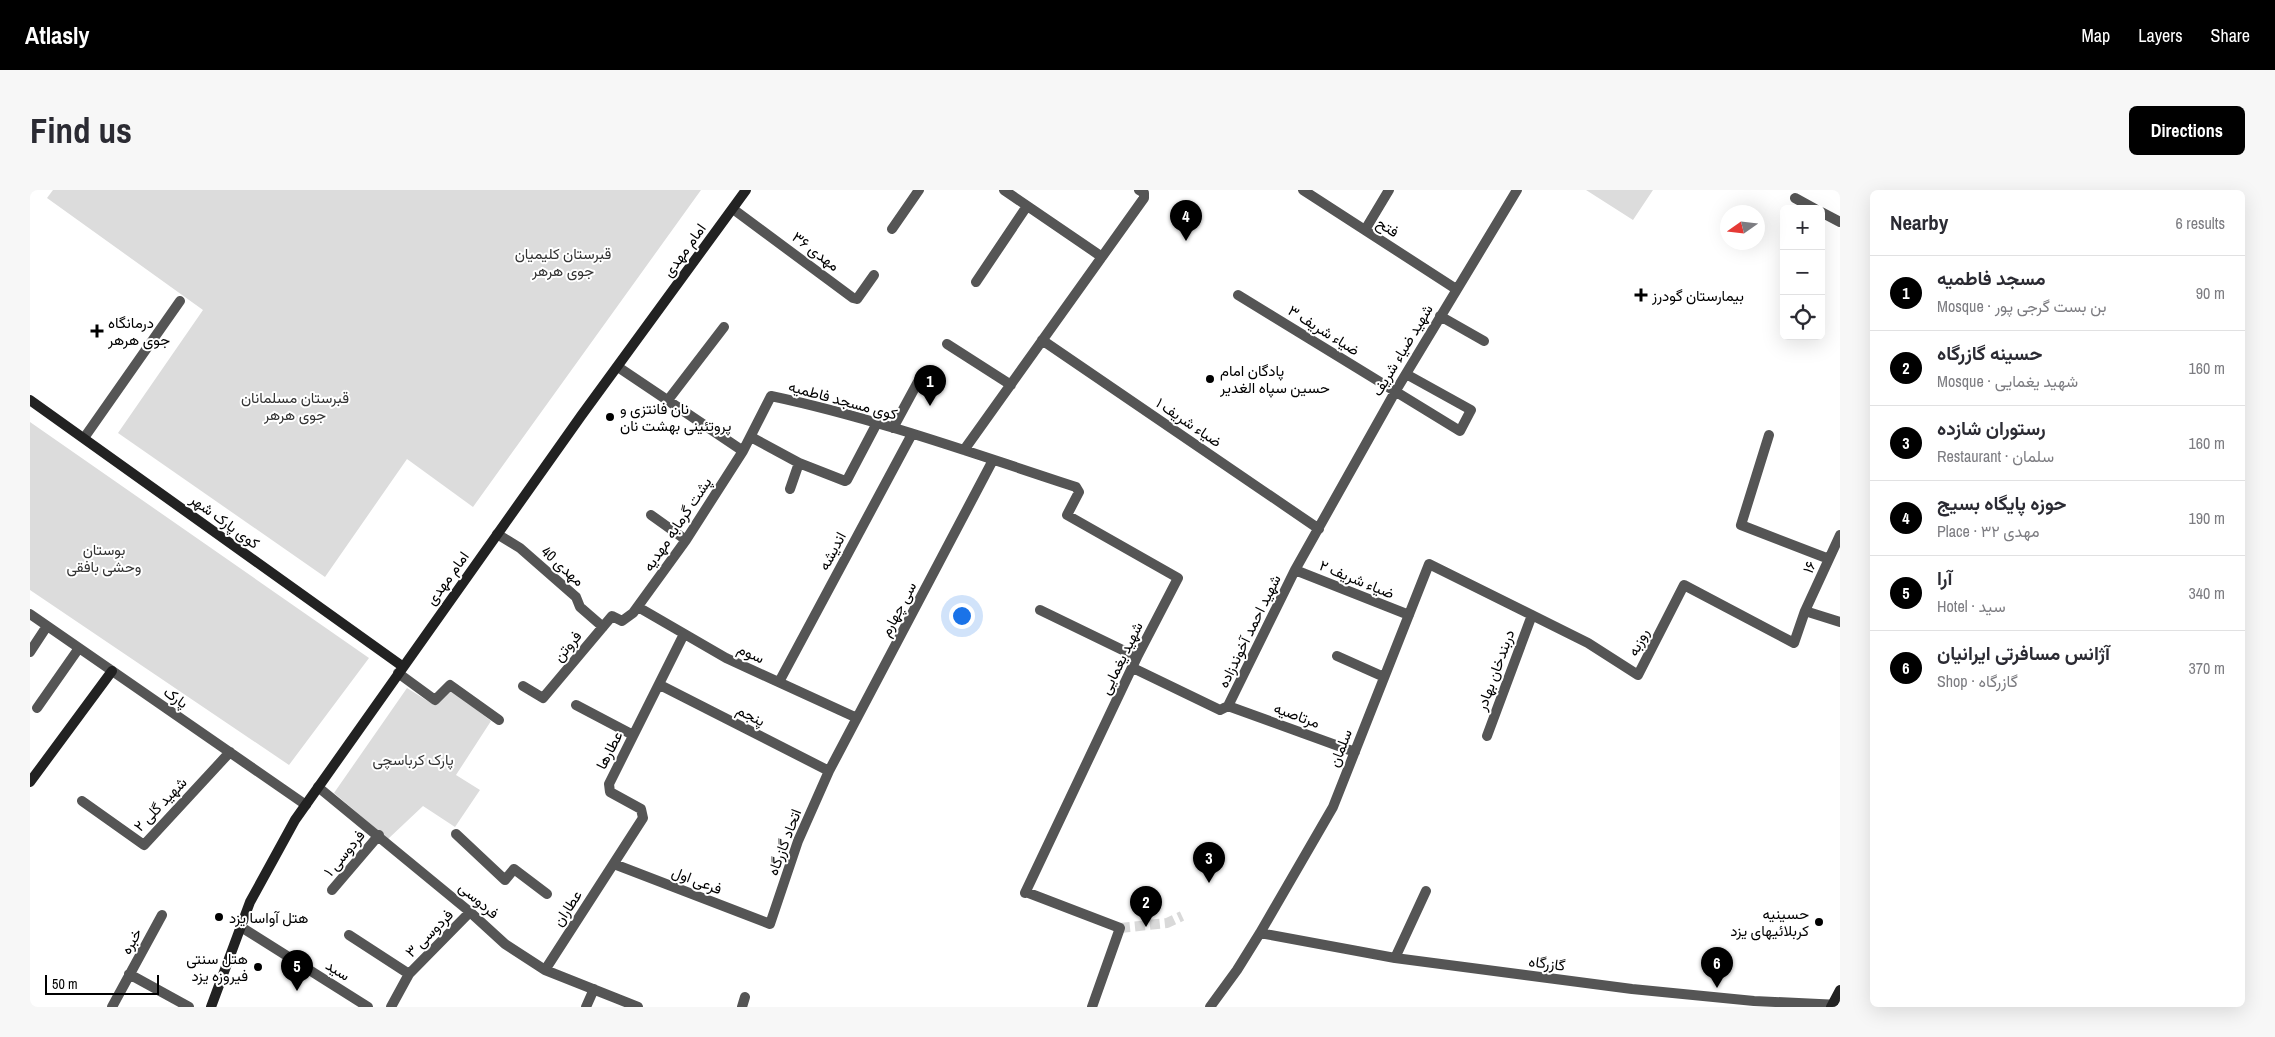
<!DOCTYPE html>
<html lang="en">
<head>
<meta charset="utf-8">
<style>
  body { margin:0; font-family:"Archivo Narrow",Vazirmatn,sans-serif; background:#f7f7f7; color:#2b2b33 }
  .controls { position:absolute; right:15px; top:15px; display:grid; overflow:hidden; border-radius:8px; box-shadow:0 5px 20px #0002 }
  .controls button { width:45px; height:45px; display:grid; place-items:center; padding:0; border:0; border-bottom:1px solid #e1e1e2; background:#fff; color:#2b2b33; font:25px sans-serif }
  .compass { position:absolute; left:1690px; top:15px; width:45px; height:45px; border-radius:50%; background:#fff; box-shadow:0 5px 20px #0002; rotate:256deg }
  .scale { position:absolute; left:15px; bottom:12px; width:114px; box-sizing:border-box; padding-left:5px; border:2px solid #000; border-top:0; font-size:14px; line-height:18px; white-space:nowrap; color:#000; -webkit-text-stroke:4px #fff; paint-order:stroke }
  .you { position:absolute; left:931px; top:425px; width:18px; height:18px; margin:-12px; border:4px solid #fff; border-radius:50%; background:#1a73e8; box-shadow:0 0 0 8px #1a73e833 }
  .badge { display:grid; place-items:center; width:32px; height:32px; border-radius:50%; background:#000; color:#fff; font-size:16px; font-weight:700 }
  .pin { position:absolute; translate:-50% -41px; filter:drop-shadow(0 1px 2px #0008) }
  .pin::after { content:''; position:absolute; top:26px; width:18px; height:15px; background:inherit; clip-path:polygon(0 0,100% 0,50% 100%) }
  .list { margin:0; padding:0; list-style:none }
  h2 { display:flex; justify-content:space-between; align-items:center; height:65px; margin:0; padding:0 20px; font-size:21px }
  h2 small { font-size:16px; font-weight:400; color:#7c7c81 }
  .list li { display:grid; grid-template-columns:32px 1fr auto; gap:15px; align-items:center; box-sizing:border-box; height:75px; padding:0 20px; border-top:1px solid #e1e1e2 }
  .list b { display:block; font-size:19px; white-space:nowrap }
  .list p { margin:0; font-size:16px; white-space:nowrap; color:#7c7c81 }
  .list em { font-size:16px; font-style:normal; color:#7c7c81 }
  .icon { flex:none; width:28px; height:28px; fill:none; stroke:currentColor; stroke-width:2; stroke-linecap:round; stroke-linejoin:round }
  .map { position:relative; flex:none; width:1810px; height:817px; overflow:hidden; border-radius:8px }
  header { display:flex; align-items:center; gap:30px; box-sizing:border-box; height:70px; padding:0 25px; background:#000; color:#fff }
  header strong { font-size:24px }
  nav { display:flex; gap:28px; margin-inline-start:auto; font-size:18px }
  .intro { display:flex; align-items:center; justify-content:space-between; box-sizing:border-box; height:120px; padding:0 30px }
  h1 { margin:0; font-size:35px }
  .button { padding:12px 22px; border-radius:8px; background:#000; color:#fff; font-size:18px; font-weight:700 }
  main { display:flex; gap:30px; padding:0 30px }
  aside { flex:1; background:#fff; border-radius:8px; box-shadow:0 5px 20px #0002 }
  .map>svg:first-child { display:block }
  .green { fill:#dcdcdc }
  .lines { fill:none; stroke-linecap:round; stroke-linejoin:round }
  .street-tunnel { stroke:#d9d9d9; stroke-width:10; stroke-dasharray:10 5; stroke-linecap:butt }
  .street { stroke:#555; stroke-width:10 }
  .secondary { stroke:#222; stroke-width:10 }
  .poi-dot { fill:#000; stroke:#fff; stroke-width:2 }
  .labels { text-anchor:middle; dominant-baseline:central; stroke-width:4; stroke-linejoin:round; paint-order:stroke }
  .street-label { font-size:15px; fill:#000; stroke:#fff }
  .park-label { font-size:15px; fill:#333; stroke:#fff }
  .poi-label { font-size:15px; fill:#000; stroke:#fff; text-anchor:start }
</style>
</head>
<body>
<header>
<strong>Atlasly</strong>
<nav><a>Map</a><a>Layers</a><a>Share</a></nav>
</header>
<div class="intro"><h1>Find us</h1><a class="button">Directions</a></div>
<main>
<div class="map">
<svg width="1810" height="817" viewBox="0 0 1810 817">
  <rect width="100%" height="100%" fill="#fff"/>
  <!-- green -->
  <path class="green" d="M23 0H671L443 317 377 269 295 387 88 243 173 120 17 8Z
    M1556 0H1623L1603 30Z
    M0 232 339 468 259 575 0 400Z
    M377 498 404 515 421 500 461 531 426 585 450 600 425 637 393 616 358 649 304 603Z"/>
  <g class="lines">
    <!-- street-tunnel -->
    <path class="street-tunnel" d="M1090 738 1137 733 1152 726"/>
    <!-- street -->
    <path class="street" d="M974 0 1072 67
      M1273 0 1426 99
      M1765 8 1785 19
      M703 19 823 108 827 109 844 85
      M1791 22 1810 32
      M862 39 889 0
      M1335 40 1359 0
      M946 92 997 16
      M1208 105 1430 241 1441 220 1376 184
      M1410 126 1454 151
      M1012 150 1289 339
      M917 154 981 195
      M588 177 713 261 741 206C845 228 945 264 1046 297L1049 302 1037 325 1148 388 1107 467 995 703
      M638 210 694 137
      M863 238 889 190
      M1739 245 1711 335 1799 369
      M721 247 769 273 815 291 817 290 847 233
      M54 248 150 111
      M934 260 1114 8V3L1109 0
      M760 299 769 273
      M621 325 656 350
      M467 344 490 358 546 407 550 417 573 437
      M1265 380 1379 425
      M608 417 696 468 827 528
      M1010 420 1107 467
      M1775 421 1810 345
      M0 424 276 615
      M0 462 17 436
      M1307 466 1354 487
      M1103 478 1190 520 1198 516 1265 380 1365 202 1487 0
      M368 483 405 510 420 495 469 530
      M749 492 882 244
      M630 495 799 581
      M493 496 513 508 582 426 592 431 603 423 656 350 713 261
      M546 515 603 545
      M1198 516 1325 562
      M7 518 49 458
      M1457 546 1502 425
      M288 597 440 722 475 754 515 780 608 817
      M52 611 114 655 200 562
      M426 644 475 690 484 679 517 704
      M584 674 740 734 768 651 799 581 963 270
      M302 700 349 645
      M996 702 1090 738 1062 817
      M211 737 338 817
      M1230 743 1365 768 1602 799 1724 811 1810 815
      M319 745 379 784
      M1365 768 1396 701
      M515 780 613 628 611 619 580 602 579 594 654 444
      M99 784 159 817
      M82 817 132 725
      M361 817 379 784 440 722
      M556 817 564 799
      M712 817 715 807
      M1180 817 1207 780 1230 743 1303 617 1399 374 1558 453 1608 485 1654 395 1764 453 1775 421 1810 432"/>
    <!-- secondary -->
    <path class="secondary" d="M0 210 372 476
      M0 592 82 481
      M181 817 220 712 265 630 551 226 716 0
      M1801 817 1810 800"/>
  </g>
  <!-- markers -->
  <g class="poi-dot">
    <path d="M1608.5 97.5h5v5h5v5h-5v5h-5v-5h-5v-5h5z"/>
    <path d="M64.5 133.5h5v5h5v5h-5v5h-5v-5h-5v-5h5z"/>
    <circle cx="1180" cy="189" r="5"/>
    <circle cx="580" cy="227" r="5"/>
    <circle cx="189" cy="727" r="5"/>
    <circle cx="1789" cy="732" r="5"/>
    <circle cx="228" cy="777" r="5"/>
  </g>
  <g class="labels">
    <!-- street labels -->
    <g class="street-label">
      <text transform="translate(1358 37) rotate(33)">فتح</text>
      <text transform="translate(654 60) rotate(-54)">امام مهدی</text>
      <text transform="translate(786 61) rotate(37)">مهدی ۳۶</text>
      <text transform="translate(1294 140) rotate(32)">ضیاء شریف ۳</text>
      <text transform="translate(1372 160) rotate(-59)">شهید ضیاء شریف</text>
      <text transform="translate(813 210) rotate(15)">کوی مسجد فاطمیه</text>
      <text transform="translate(1159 232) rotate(34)">ضیاء شریف ۱</text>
      <text transform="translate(195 331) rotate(36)">کوی پارک شهر</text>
      <text transform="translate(647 334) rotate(-56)">پشت گرمابه مهدیه</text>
      <text transform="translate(802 361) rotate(-62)">اندیشه</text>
      <text transform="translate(533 376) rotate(42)">مهدی 40</text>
      <text transform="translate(1779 377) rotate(-66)">۱۶</text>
      <text transform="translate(417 388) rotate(-54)">امام مهدی</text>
      <text transform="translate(1327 389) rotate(22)">ضیاء شریف ۲</text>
      <text transform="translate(868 419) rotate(-62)">سی چهارم</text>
      <text transform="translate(1219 441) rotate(-64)">شهید احمد آخوندزاده</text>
      <text transform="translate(1608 452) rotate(-63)">روزبه</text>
      <text transform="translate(537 456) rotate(-50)">فروتن</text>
      <text transform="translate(721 463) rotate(25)">سوم</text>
      <text transform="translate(1091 468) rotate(-64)">شهید یغمایی</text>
      <text transform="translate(1465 480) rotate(-70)">دربندخان بهادر</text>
      <text transform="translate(146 507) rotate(35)">پارک</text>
      <text transform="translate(721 525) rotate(27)">پنجم</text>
      <text transform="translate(1267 525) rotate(20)">مرتاصیه</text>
      <text transform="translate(1310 558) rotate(-69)">سلمان</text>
      <text transform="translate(579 560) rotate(-63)">عطارها</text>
      <text transform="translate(130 614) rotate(-46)">شهید گلی ۲</text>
      <text transform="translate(754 652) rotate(-69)">اتحاد گازرگاه</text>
      <text transform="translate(314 663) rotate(-50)">فردوسی ۱</text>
      <text transform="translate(667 690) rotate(21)">فرعی اول</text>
      <text transform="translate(449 710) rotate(41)">فردوسی</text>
      <text transform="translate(537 718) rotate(-57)">عطاران</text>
      <text transform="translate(399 743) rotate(-45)">فردوسی ۳</text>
      <text transform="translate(101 751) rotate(-61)">خبره</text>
      <text transform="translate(1517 773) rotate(7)">گازرگاه</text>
      <text transform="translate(308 780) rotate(32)">سید</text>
    </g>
    <!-- park labels -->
    <g class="park-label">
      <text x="533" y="63">قبرستان کلیمیان<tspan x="533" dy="17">جوی هرهر</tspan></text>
      <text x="265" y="207">قبرستان مسلمانان<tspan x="265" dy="17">جوی هرهر</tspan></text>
      <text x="74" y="359">بوستان<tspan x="74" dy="17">وحشی بافقی</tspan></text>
      <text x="383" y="569">پارک کرباسچی</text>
    </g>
    <!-- poi labels -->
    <g class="poi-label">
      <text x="1622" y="105">بیمارستان گودرز</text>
      <text x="78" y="132">درمانگاه<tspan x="78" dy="17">جوی هرهر</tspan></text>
      <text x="1190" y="180">پادگان امام<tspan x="1190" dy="17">حسین سپاه الغدیر</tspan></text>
      <text x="590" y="218">نان فانتزی و<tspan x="590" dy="17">پروتئینی بهشت نان</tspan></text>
      <text x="1779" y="723" text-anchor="end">حسینیه<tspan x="1779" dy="17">کربلائیهای یزد</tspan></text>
      <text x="199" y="727">هتل آواسا یزد</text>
      <text x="218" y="768" text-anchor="end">هتل سنتی<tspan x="218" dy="17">فیروزه یزد</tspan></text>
    </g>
  </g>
</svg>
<div class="controls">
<button>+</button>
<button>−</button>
<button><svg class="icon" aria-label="locate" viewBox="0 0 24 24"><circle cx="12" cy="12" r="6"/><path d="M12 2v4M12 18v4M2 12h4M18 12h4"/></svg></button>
</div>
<svg class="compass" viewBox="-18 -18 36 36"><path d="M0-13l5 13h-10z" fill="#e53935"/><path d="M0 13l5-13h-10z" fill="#7c7c81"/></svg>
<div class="scale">50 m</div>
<div class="you"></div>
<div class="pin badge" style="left:900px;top:216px">1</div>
<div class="pin badge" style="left:1116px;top:737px">2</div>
<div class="pin badge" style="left:1179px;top:693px">3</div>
<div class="pin badge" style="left:1156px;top:51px">4</div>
<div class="pin badge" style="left:267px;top:801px">5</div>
<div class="pin badge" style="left:1687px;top:798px">6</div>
</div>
<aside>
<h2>Nearby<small>6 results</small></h2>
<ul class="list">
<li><span class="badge">1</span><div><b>مسجد فاطمیه</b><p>Mosque · بن بست گرجی پور</p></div><em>90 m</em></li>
<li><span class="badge">2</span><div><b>حسینه گازرگاه</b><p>Mosque · شهید یغمایی</p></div><em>160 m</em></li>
<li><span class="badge">3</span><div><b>رستوران شازده</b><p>Restaurant · سلمان</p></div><em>160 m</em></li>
<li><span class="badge">4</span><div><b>حوزه پایگاه بسیج</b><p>Place · مهدی ۳۲</p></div><em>190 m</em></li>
<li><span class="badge">5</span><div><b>آرا</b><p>Hotel · سید</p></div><em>340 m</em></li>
<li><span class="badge">6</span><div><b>آژانس مسافرتی ایرانیان</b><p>Shop · گازرگاه</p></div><em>370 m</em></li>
</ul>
</aside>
</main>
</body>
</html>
